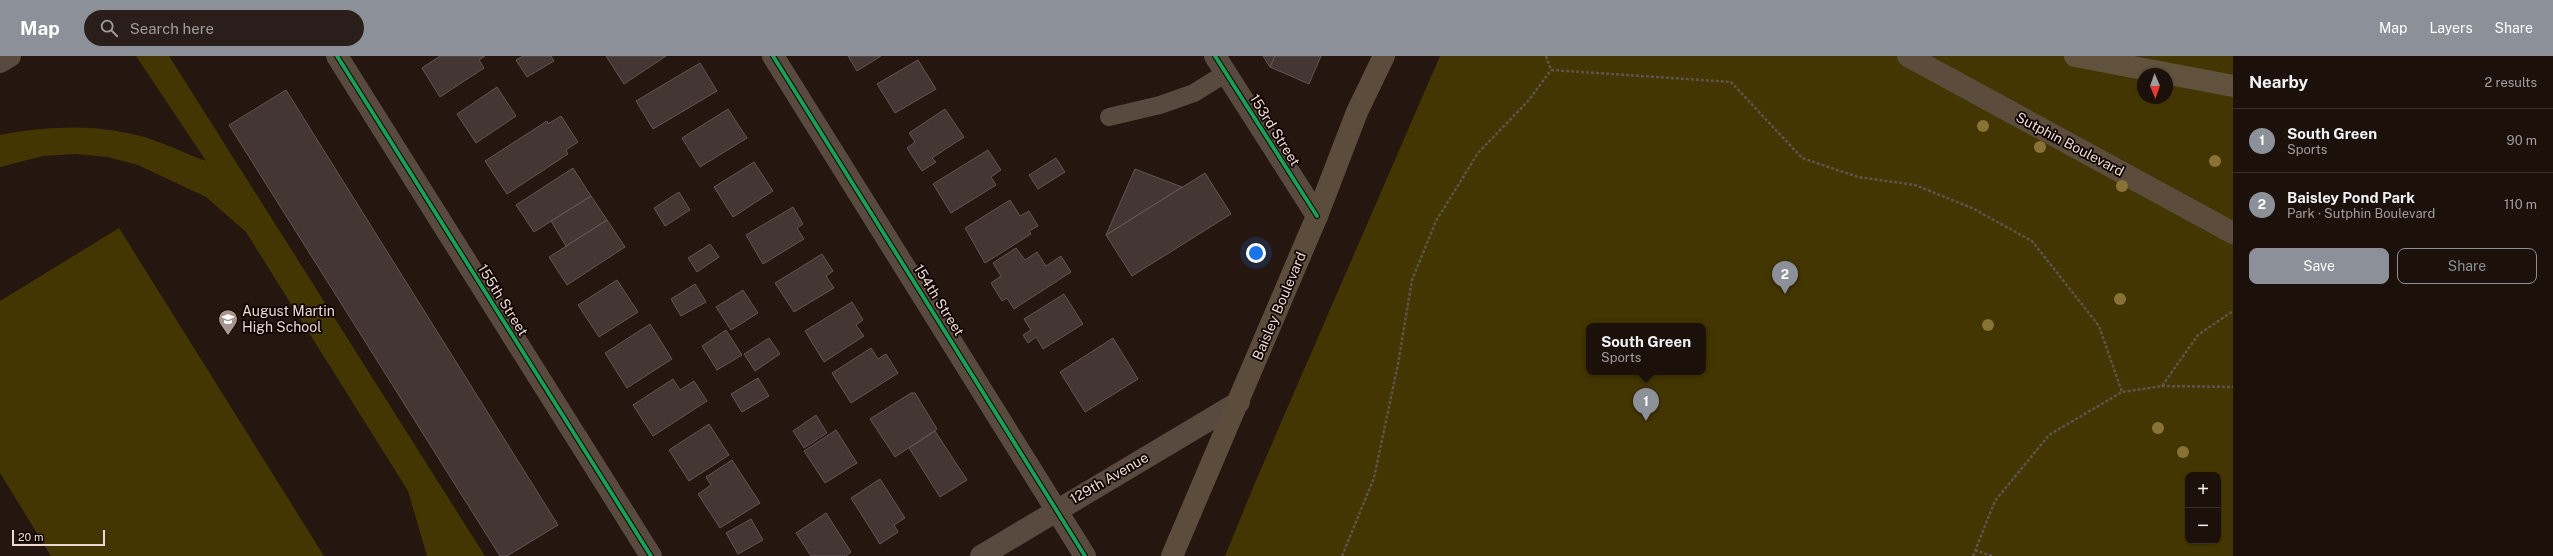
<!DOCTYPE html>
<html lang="en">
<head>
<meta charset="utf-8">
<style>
  body { margin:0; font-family:"Public Sans",sans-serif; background:#291e19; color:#f1f3f6 }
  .controls { position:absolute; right:12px; bottom:12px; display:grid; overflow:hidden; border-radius:8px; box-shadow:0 1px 3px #0004 }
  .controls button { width:36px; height:36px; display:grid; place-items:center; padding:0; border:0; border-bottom:1px solid #3a302c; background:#1c100b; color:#f1f3f6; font:20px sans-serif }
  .compass { position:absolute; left:2137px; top:12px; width:36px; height:36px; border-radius:50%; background:#1c100b; box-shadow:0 1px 3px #0004; rotate:178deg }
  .scale { position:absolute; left:12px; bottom:10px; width:93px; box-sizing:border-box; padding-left:4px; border:2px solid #ecd8d1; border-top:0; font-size:11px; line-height:14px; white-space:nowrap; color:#ecd8d1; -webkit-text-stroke:3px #0d0401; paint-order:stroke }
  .you { position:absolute; left:1256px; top:197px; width:14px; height:14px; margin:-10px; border:3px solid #fff; border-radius:50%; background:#1a73e8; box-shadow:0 0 0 6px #1a73e833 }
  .badge { display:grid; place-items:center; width:26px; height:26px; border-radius:50%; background:#8c9099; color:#fff; font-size:13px; font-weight:700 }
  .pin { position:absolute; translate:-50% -33px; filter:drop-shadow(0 1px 2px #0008) }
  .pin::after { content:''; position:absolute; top:21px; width:14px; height:12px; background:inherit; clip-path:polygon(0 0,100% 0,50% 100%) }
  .popup { position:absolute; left:1586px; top:267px; width:120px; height:52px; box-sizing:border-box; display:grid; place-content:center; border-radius:8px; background:#1c100b; filter:drop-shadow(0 1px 3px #0005); font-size:13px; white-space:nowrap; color:#a09d9d }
  .popup b { font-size:15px; color:#f1f3f6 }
  .popup::after { content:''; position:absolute; left:50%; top:100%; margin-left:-8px; border:8px solid transparent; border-top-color:#1c100b }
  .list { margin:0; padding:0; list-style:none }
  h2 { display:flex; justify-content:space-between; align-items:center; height:52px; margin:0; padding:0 16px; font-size:17px }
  h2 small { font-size:13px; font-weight:400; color:#a09d9d }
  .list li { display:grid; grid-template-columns:26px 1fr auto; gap:12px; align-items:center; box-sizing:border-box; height:64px; padding:0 16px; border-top:1px solid #3a302c }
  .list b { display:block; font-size:15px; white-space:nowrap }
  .list p { margin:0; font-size:13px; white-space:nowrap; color:#a09d9d }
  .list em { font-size:13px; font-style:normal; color:#a09d9d }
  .actions { display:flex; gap:8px; padding:12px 16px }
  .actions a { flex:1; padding:9px 0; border:1px solid #8c9099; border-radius:8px; text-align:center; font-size:14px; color:#8c9099 }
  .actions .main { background:#8c9099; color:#fff }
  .icon { flex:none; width:22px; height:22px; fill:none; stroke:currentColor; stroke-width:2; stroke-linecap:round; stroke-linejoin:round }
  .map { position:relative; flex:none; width:2233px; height:500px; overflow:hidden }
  header { display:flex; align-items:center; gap:24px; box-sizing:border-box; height:56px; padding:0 20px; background:#8c9099; color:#fff }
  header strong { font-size:19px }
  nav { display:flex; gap:22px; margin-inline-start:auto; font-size:14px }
  .search { width:280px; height:36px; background:#291e19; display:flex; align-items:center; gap:10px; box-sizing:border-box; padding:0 14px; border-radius:22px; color:#a09d9d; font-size:15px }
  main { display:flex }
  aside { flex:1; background:#1c100b }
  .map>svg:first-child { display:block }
  .green { fill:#433602; fill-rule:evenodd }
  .building { fill:#443633; stroke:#635552 }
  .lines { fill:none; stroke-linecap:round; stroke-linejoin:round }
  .path { stroke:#5f544b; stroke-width:2.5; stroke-dasharray:3 2; stroke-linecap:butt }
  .lane { stroke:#584a3e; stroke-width:18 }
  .street { stroke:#584a3e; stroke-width:22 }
  .secondary { stroke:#5b4c3b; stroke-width:22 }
  .primary { stroke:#61523d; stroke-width:22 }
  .cycleway-casing { stroke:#0d0401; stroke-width:6 }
  .cycleway { stroke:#1a9f57; stroke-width:4 }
  .tree { fill:#887335 }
  .labels { text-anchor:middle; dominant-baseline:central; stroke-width:3.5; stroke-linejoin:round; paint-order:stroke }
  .street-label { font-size:14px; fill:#ecd8d1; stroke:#0d0401 }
  .poi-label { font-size:14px; fill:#ecd8d1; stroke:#0d0401; text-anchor:start }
</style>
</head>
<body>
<header>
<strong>Map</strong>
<div class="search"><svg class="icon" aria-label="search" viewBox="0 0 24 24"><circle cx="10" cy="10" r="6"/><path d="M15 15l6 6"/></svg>Search here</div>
<nav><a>Map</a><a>Layers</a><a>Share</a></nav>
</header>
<main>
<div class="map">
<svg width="2233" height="500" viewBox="0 0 2233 500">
  <rect width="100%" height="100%" fill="#25160f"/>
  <!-- green -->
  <path class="green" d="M136 0H169L485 500H427L408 435 246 176 206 141 138 109 107 101 75 98 43 100 0 111V79C46 70 91 68 137 79 161 85 183 97 206 105Z
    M1440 0H2233V500H1225L1257 422ZM2143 18H2167V42H2143ZM1589 270H1703V316H1589ZM2188 419H2218V485H2188Z
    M119 172 324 500H51L0 417V245Z"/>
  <!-- building -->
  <path class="building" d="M440 0H485L479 4 484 12 440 41 422 12Z
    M523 0H551L554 5 527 21 516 4Z
    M606 0H666L624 28Z
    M848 0H881L857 15Z
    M1263 0H1275L1270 11Z
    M1275 0H1321L1309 28 1270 11Z
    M918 4 936 33 895 57 877 28Z
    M700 7 717 35 653 73 636 45Z
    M497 31 516 60 476 87 457 58Z
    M286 34 558 469 507 500H500L229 69Z
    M728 53 747 82 700 111 682 82Z
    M945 53 964 81 932 102 936 106 922 115 907 92 915 86 909 77Z
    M561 60 578 86 566 94 568 98 507 138 485 105 547 65 548 68Z
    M988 94 1001 114 991 121 996 129 951 157 933 128Z
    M1056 102 1065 116 1038 133 1029 119Z
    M754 106 773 135 733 161 714 131Z
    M573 112 591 140 534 176 516 149Z
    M1135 113 1182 131 1106 179Z
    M1205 117 1231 158 1132 220 1106 179Z
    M679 136 690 154 665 170 654 152Z
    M591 140 607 164 566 190 551 165Z
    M1010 144 1020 160 1029 155 1038 170 1029 175 1031 178 985 207 965 172Z
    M793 151 803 168 797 172 804 183 763 208 746 179Z
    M607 164 625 191 567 229 549 201Z
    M710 188 719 201 697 216 688 202Z
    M1016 192 1025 204 1037 196 1046 210 1061 200 1071 216 1014 253 1007 242 1002 245 991 227 1001 220 993 207Z
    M822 198 833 215 826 220 834 232 794 256 775 227Z
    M617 224 638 256 599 281 578 249Z
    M695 228 706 246 681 260 671 243Z
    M743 234 758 257 731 274 716 251Z
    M1064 238 1083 268 1043 293 1036 281 1028 287 1023 279 1031 274 1024 263Z
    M852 246 863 264 856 269 864 280 824 306 805 275Z
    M650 268 672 303 627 332 605 297Z
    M726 274 742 299 717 314 702 290Z
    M769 282 780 298 755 315 744 298Z
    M1113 282 1138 323 1085 356 1060 316Z
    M871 292 878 303 886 298 898 317 851 347 832 317Z
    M758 322 769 340 742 356 731 338Z
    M673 323 680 334 694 325 707 345 653 380 633 349Z
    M911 337H915L937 373 895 401 870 363Z
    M816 359 827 377 804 392 793 375Z
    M709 368 729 399 689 425 669 394Z
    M836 374 857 407 825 427 804 395Z
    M935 375 967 424 940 441 909 392Z
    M732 404 760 447 720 472 698 438 711 429 706 421Z
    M880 423 905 462 894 469 898 476 880 488 851 442Z
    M826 457 851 496 846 500H811L796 477Z
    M751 463 763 484 738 498 726 477Z"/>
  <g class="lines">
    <!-- path -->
    <path class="path" d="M1546 0 1551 14 1731 26 1802 102 1858 121 1915 129 1972 152 2032 185 2099 270 2122 336
      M2162 330 2233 331
      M1975 494 1992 500
      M1342 500 1374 422 1398 308 1412 224 1436 165 1478 97 1529 44 1551 14
      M1973 500 1995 445 2049 379 2122 336 2162 330 2198 279 2233 255"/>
    <!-- lane -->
    <path class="lane" d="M1109 61 1160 49 1194 37 1226 17"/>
    <!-- street -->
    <path class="street" d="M337 0 651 500
      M773 0 1085 500
      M1215 0 1317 160
      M0 6 10 0
      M981 500 1239 346"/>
    <!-- secondary -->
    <path class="secondary" d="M1908 0 2233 177
      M1172 500 1317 160 1357 56 1384 0"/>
    <!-- primary -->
    <path class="primary" d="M2075 0 2233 30"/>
    <!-- cycleway casing -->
    <g class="cycleway-casing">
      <path id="cycleway" d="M337 0 651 500
        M773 0 1085 500
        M1215 0 1317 160"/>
    </g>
    <!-- cycleway -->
    <use href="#cycleway" class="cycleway"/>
  </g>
  <!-- trees -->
  <g class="tree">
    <circle cx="1983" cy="70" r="6"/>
    <circle cx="2040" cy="91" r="6"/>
    <circle cx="2215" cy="105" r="6"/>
    <circle cx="2122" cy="130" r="6"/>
    <circle cx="2120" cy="243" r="6"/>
    <circle cx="1988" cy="269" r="6"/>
    <circle cx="2158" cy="372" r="6"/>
    <circle cx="2183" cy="396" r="6"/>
  </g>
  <!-- icons -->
  <defs>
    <g id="school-pin" transform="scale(1)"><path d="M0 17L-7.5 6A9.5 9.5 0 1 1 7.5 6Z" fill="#a6948d" stroke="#0d0401"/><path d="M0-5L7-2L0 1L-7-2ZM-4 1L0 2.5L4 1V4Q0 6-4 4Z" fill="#fff"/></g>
  </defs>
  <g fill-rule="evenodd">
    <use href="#school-pin" x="228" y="263"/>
  </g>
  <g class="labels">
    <!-- street labels -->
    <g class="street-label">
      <text transform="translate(1275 74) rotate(58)">153rd Street</text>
      <text transform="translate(2070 88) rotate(28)">Sutphin Boulevard</text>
      <text transform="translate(503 244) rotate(58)">155th Street</text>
      <text transform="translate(939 244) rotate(58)">154th Street</text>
      <text transform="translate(1279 250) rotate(-67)">Baisley Boulevard</text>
      <text transform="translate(1109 422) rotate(-30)">129th Avenue</text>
    </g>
    <!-- poi labels -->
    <g class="poi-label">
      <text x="242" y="255">August Martin<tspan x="242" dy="16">High School</tspan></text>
    </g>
  </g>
</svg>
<div class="controls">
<button>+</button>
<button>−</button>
</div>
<svg class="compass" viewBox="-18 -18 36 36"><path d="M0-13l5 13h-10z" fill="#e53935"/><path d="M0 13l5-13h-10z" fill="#a09d9d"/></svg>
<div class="scale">20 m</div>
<div class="you"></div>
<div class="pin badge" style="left:1646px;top:365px">1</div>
<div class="popup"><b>South Green</b>Sports</div>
<div class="pin badge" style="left:1785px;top:238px">2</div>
</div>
<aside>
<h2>Nearby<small>2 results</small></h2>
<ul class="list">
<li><span class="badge">1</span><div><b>South Green</b><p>Sports</p></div><em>90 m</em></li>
<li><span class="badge">2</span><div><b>Baisley Pond Park</b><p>Park · Sutphin Boulevard</p></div><em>110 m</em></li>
</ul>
<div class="actions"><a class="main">Save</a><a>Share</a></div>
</aside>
</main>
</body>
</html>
